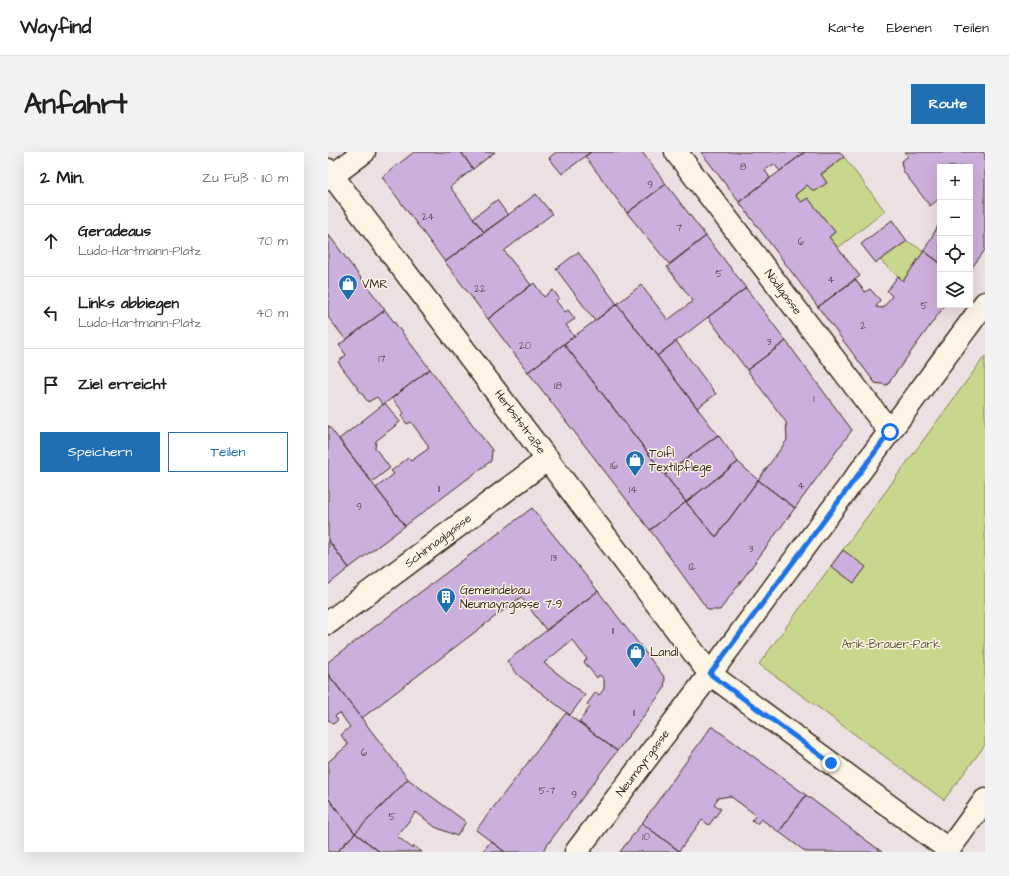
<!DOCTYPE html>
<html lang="de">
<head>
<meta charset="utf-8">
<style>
  body { margin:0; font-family:"Architects Daughter",sans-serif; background:#f2f2f2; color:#202124 }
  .controls { position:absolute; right:12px; top:12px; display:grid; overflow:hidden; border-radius:0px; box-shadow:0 4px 16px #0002 }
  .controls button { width:36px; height:36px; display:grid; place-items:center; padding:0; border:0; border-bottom:1px solid #e0e0e0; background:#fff; color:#202124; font:20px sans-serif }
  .stop { position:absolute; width:12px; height:12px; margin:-9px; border:3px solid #1a73e8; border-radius:50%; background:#fff }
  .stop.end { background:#1a73e8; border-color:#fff; box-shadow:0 1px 4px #0008 }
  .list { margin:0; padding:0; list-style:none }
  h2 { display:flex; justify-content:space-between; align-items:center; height:52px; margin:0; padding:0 16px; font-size:17px }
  h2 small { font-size:13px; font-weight:400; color:#757577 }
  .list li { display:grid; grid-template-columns:26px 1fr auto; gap:12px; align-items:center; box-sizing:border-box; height:72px; padding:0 16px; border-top:1px solid #e0e0e0 }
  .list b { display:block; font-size:15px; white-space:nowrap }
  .list p { margin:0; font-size:13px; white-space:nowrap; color:#757577 }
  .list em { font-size:13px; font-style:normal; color:#757577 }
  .actions { display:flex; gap:8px; padding:12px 16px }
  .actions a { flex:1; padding:9px 0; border:1px solid #1f6fb2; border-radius:0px; text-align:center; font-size:14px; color:#1f6fb2 }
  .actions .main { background:#1f6fb2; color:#fff }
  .icon { flex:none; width:22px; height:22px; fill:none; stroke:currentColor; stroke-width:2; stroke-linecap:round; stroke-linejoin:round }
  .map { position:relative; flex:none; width:657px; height:700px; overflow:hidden; border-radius:0px }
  header { display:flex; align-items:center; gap:24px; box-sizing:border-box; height:56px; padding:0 20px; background:#fff; border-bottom:1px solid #e0e0e0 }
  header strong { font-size:19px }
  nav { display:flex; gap:22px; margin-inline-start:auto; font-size:14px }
  .intro { display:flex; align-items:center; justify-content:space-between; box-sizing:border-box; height:96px; padding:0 24px }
  h1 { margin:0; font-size:28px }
  .button { padding:10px 18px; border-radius:0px; background:#1f6fb2; color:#fff; font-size:14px; font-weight:700 }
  main { display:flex; gap:24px; padding:0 24px }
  aside { flex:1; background:#fff; border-radius:0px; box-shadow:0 4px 16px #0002 }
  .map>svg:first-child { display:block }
  .green { fill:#c8d78b; stroke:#828054 }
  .building { fill:#cbafdc; stroke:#3b2a1e }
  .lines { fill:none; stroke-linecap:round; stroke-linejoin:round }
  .minor-casing { stroke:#3b2a1e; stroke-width:25 }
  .minor { stroke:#fcf5e5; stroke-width:22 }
  .route { stroke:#1a73e8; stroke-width:5 }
  .labels { text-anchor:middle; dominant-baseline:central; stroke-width:3; stroke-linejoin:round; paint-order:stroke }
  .number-label { font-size:10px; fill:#5f4b4e }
  .poi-label { font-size:12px; fill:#3b2a1e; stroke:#fcf5e5; text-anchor:start }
  .street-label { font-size:12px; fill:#3b2a1e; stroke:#fcf5e5 }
  .park-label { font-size:12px; fill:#5e5539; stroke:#fcf5e5 }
</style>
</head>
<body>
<header>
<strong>Wayfind</strong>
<nav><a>Karte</a><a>Ebenen</a><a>Teilen</a></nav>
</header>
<div class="intro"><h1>Anfahrt</h1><a class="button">Route</a></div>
<main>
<aside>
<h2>2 Min.<small>Zu Fuß · 110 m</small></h2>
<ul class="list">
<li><svg class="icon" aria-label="ahead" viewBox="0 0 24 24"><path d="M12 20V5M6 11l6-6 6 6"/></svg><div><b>Geradeaus</b><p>Ludo-Hartmann-Platz</p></div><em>70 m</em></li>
<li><svg class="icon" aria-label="left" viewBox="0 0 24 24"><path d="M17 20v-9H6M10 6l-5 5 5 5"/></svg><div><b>Links abbiegen</b><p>Ludo-Hartmann-Platz</p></div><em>40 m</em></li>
<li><svg class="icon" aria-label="arrive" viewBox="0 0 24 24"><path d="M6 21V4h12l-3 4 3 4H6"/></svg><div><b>Ziel erreicht</b></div></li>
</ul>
<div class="actions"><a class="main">Speichern</a><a>Teilen</a></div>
</aside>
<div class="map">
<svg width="657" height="700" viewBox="0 0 657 700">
  <rect width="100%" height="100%" fill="#ede0e2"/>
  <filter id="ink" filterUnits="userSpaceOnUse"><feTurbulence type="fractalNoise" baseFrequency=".025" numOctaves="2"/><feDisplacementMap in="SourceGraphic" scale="8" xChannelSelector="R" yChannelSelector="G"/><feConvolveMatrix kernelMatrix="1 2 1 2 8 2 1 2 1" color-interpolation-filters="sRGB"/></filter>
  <g filter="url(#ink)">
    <!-- green -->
    <path class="green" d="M516 5 557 59 510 96 501 85 507 80 480 47 473 50 467 43Z
      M579 89 596 99 575 129 552 108Z
      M657 204V593L616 648 431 512Z"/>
    <!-- building -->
    <path class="building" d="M86 0H133L145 17 122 35 156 80 117 110 54 25Z
      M133 0H167L145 17Z
      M228 0H243L244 1 245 0H263L234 22 221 6Z
      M263 0H314L338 32 299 61 257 4Z
      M373 0H477L452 19 446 12 437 18 442 26 411 50Z
      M477 0H512L516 5 493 22 499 31 486 40 479 33 467 43 473 50 480 46 507 80 501 85 532 124 490 155 411 50Z
      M577 0H655L657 3V98L642 118V15H612V46L602 54 575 19 573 10 580 4Z
      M338 32 378 84 341 112 299 61Z
      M208 42 224 62 176 99 203 133 160 167 117 110Z
      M169 48 180 63 156 80 145 66Z
      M564 68 579 89 548 111 533 92Z
      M611 72 612 73V111L596 99Z
      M0 82 57 158 18 188 0 165Z
      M378 84 418 136 329 204 289 152 313 133 340 168 365 149 339 115Z
      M596 99 612 111V153H617L559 233 547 231 490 155 527 127 537 140 542 137 552 148 548 155 555 156 564 144 559 139 570 124 575 129Z
      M250 100 289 152 267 169 228 117Z
      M206 131 216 145 225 138 231 146 228 149 237 160 240 158 247 167 238 173 246 184 200 220 160 167Z
      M418 136 458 189 419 218 380 165Z
      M289 152 390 283 337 323 236 192Z
      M57 158 102 217 55 253 49 245 40 250 10 210 18 203 11 193Z
      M348 189 388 242 369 256 329 204Z
      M458 189 524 278 467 356 430 328 459 288 458 270 419 218Z
      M236 192 358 350 322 378 200 220Z
      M102 217 164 298 163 309 77 374 48 336 66 322 63 319 80 306 83 309 100 297V293L83 270 79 272 73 264 76 261 64 246Z
      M57 251 72 270 48 289 47 296 62 316 44 330 11 287Z
      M0 273 77 374 21 416 0 388Z
      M390 283 410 310 358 350 337 323Z
      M410 310 430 328 388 385 358 350Z
      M430 328 467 356 392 458H380L322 378 358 350 388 385Z
      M204 356 270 439 218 478 193 445 34 566 0 522V510Z
      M0 388 21 416 0 433Z
      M515 398 538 415 526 431 503 414Z
      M270 439 337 526 336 537 289 599 251 570 262 555 259 552 268 540 271 543 276 537V527L271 523 269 526 256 510 259 507 244 488 216 511 257 543 242 563 190 523 179 509Z
      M0 522 80 627 27 681 0 646V610L20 593 13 583 22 575 12 561 7 564 10 568 5 572 1 568 0 569Z
      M238 561 289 599 214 700H177L148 678Z
      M383 575H385L478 643 451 680 433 667 429 672 424 668 428 663 402 644 390 646 386 652 393 657 381 673 374 668 351 699 314 671Z
      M80 627 138 670 129 684 107 675 88 660 69 684 84 696 86 694 94 700H52L27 681Z
      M478 643 554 700H478L451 680Z
      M0 646 27 681 9 700H0Z
      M314 671 351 699 350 700H292Z
      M27 681 52 700H9Z
      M163 689 177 700H154Z"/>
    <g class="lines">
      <!-- minor casing -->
      <g class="minor-casing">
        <path id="minor" d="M348 0 562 280
          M0 18 382 522 621 698
          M0 27 36 0
          M0 471 220 307
          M248 700 382 522 657 151
          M619 700 657 648"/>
      </g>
      <!-- minor -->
      <use href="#minor" class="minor"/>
    </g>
  </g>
  <g class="lines" filter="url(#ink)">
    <!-- route -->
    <path class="route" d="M503 611 382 522 562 280"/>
  </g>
  <!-- icons -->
  <defs>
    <g id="shop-pin" transform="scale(1)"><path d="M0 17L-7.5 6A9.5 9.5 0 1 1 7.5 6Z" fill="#1f6fb2" stroke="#fcf5e5"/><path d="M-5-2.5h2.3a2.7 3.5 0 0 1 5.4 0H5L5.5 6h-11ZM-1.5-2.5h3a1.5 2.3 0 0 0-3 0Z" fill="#fff"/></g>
    <g id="building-pin" transform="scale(1)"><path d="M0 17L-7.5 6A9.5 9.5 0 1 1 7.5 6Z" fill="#1f6fb2" stroke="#fcf5e5"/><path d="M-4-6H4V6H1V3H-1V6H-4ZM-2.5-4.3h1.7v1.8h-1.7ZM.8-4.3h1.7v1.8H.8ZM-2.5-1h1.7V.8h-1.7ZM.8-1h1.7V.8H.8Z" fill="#fff"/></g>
  </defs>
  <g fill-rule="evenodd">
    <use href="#shop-pin" x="20" y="132"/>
    <use href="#shop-pin" x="307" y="308"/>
    <use href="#building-pin" x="118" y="445"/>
    <use href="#shop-pin" x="308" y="500"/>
  </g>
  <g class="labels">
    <!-- number labels -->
    <g class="number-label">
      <text x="415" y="15">8</text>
      <text x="322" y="33">9</text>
      <text x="100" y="65">24</text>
      <text x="351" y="76">7</text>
      <text x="473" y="90">6</text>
      <text x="391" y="122">5</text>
      <text x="503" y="128">4</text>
      <text x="152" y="137">22</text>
      <text x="596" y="154">5</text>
      <text x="535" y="174">2</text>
      <text x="441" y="190">3</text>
      <text x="197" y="194">20</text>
      <text x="54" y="207">17</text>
      <text x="230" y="234">18</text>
      <text x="486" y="247">1</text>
      <text x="286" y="314">16</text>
      <text x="473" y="334">4</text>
      <text x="111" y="337">11</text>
      <text x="305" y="338">14</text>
      <text x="31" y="355">9</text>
      <text x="423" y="397">3</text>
      <text x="226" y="406">13</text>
      <text x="364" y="415">12</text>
      <text x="285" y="479">11</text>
      <text x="306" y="561">11</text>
      <text x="36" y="601">6</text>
      <text x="219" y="639">5-7</text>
      <text x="246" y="643">9</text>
      <text x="64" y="665">5</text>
      <text x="318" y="685">10</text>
    </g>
    <!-- poi labels -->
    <g class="poi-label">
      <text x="34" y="132">VMR</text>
      <text x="321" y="301">Toifl<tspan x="321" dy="14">Textilpflege</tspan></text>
      <text x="132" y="438">Gemeindebau<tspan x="132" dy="14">Neumayrgasse 7–9</tspan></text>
      <text x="322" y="500">Landl</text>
    </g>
    <!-- street labels -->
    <g class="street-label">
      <text transform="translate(455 140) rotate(53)">Nödlgasse</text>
      <text transform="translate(192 270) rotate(53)">Herbststraße</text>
      <text transform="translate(110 389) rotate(-37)">Schinnaglgasse</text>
      <text transform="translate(315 611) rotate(-53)">Neumayrgasse</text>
    </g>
    <!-- park labels -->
    <g class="park-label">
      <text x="563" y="492">Arik-Brauer-Park</text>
    </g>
  </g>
</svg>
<div class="controls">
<button>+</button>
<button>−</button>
<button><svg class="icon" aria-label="locate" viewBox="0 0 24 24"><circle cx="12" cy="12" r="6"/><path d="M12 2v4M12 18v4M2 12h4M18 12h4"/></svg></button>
<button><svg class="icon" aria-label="layers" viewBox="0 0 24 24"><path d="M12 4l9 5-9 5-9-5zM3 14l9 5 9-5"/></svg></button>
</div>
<div class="stop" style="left:562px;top:280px"></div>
<div class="stop end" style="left:503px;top:611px"></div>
</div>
</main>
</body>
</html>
